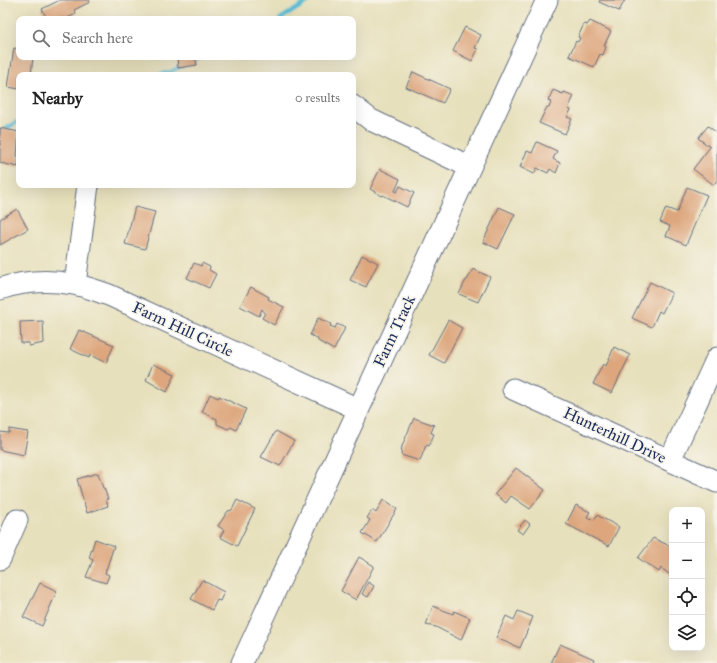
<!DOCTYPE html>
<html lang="en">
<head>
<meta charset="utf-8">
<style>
  body { margin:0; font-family:"IM FELL Great Primer",serif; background:#f2f2f2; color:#222 }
  .controls { position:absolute; right:12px; bottom:12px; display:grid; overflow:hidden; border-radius:8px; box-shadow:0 4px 16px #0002 }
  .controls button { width:36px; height:36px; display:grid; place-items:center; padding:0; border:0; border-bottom:1px solid #e0e0e0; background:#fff; color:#222; font:20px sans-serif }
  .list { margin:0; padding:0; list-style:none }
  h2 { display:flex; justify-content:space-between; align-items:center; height:52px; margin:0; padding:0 16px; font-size:17px }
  h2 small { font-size:13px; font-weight:400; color:#767676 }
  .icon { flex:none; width:22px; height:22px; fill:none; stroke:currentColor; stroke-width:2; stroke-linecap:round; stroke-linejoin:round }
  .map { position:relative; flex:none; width:717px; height:663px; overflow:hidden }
  .search { position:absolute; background:#fff; box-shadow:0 4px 16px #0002; left:16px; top:16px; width:340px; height:44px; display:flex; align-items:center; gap:10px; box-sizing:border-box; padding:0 14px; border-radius:8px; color:#767676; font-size:15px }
  .panel { position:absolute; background:#fff; box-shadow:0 4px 16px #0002; left:16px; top:72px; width:340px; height:116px; border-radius:8px }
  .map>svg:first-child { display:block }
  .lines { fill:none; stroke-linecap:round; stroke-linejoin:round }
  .stream { stroke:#57bcd5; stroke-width:4 }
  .building { fill:#dda67d }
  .minor-casing { stroke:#626d7f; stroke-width:23 }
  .minor { stroke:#fff; stroke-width:21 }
  .labels { text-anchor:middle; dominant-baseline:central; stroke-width:3; stroke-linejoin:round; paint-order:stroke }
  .street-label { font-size:16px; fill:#1b2f5e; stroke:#f7f3e8 }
</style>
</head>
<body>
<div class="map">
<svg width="717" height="663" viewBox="0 0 717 663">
  <rect width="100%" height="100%" fill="#f7f3e8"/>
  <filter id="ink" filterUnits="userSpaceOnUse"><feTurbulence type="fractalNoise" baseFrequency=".025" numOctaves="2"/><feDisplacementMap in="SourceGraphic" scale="8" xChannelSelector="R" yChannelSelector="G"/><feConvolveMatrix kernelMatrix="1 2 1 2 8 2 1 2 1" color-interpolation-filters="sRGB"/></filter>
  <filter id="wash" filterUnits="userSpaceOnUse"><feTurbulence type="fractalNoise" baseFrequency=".012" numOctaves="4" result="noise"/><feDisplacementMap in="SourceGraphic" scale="16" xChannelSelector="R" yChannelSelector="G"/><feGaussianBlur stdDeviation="0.9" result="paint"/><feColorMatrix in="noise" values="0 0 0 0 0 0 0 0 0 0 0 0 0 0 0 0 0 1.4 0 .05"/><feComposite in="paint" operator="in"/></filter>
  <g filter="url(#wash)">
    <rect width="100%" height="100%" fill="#e7e0bc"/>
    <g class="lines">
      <!-- stream -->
      <path class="stream" d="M280 19 311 0
        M192 62 202 57
        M158 75 170 72 182 66
        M0 132 19 121"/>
    </g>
    <g id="blocks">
      <!-- building -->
      <path class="building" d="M60 0H89L90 2 74 10 76 14 65 19 63 18 47 19 42 9Z
        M600 0H625L619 11 599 2Z
        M590 21 611 31 604 46 606 47 603 55 600 54 594 67 569 56 576 41 578 42 580 38 578 37 584 24 587 25Z
        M465 27 481 35 475 48 478 49 472 61 453 51Z
        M14 48 19 49V57H33L31 75H19V89L8 87Z
        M177 57H195L197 65 178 68Z
        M413 72 450 89 443 103 406 87Z
        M553 90 563 94 564 92 574 96 568 109 571 110 567 117 572 119 565 134 539 123 547 107 549 108 551 102 548 101Z
        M708 126 717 133V180L714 185 693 169 710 147 698 138Z
        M0 128 19 132 17 156 19 157 18 167 0 163Z
        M537 142 557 151 553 159 560 163 556 173 550 169 548 173 537 168 534 174 520 167 527 151 532 153Z
        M380 169 400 179 395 191 397 192 400 186 414 193 407 207 383 195 382 196 370 189Z
        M687 187 707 195 686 245 666 236 670 226 660 222 666 208 677 212Z
        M135 207 155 212 145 249 125 244Z
        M499 207 515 214 498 249 483 242Z
        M17 209 28 229 0 245V219Z
        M362 255 378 263 366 287 350 280Z
        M194 263 201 266 202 263 210 267 209 270 216 274 209 288 187 278Z
        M473 269 490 277 478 302 459 294 466 280H467Z
        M650 282 672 293 662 313 659 311 652 327 632 318Z
        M251 287 269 297 268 299 284 307 274 325 262 318 265 313 262 309 259 316 240 306Z
        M318 318 331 324 330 326 335 328 337 324 345 328 334 350 318 341 317 338 310 335Z
        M448 320 462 328 444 363 429 355Z
        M43 321 44 343 29 346V343H21L20 322Z
        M79 330 114 345 106 363 90 355 89 358 70 349Z
        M614 347 630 355 612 393 593 384 603 364 606 366Z
        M153 364 175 374 167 392 146 380Z
        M210 394 218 398 219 396 246 409 236 430 231 427 228 429 217 424V419L202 412Z
        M414 418 434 425 431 433 434 434 429 446 426 445 420 461 401 455 402 446Z
        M9 429 28 432 24 455 0 450V432L9 433Z
        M276 431 294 441 280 466 261 457Z
        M516 468 545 490 530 509 511 496 506 503 495 494Z
        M98 473 103 488H104L108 499H106L108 506 87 513 77 479Z
        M237 500 255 509 237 546 220 537 224 530 218 526 228 511 232 510Z
        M383 500 397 509 377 542 362 533 370 520 367 518 372 510 376 513Z
        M576 505 590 512 587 517 594 520 597 515 619 527 609 546 566 524Z
        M525 520 530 524 523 534 517 530Z
        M653 538 672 547V576L661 568 659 572 638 558Z
        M95 539 114 546 105 573 109 575 106 583 86 577 93 560 89 558Z
        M359 557 374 566 356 600 341 591Z
        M202 580 224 592 220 601 217 600 212 610 191 599Z
        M368 582 374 586 368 597 362 594Z
        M40 583 57 591 42 626 23 617Z
        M433 606 453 614 454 611 470 618 461 640 436 627 426 625Z
        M518 611 533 617 520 648 496 638 506 616 514 620Z
        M560 644 594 659 592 663H551Z"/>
    </g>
  </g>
  <g filter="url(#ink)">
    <use href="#blocks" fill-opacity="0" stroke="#626d7f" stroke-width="1"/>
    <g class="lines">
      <!-- minor casing -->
      <g class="minor-casing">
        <path id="minor" d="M353 106 371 120 470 167
          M75 284 88 185
          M0 289C23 281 50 280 73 284 85 286 97 291 109 295L358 409
          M513 389 717 482
          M670 460 717 358
          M0 559 17 520
          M242 663 547 0"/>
      </g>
      <!-- minor -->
      <use href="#minor" class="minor"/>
    </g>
  </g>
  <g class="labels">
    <!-- street labels -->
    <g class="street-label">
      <text transform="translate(183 329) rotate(25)">Farm Hill Circle</text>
      <text transform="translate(394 331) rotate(-65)">Farm Track</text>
      <text transform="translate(615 435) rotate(25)">Hunterhill Drive</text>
    </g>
  </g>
</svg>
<div class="controls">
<button>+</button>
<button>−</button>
<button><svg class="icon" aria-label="locate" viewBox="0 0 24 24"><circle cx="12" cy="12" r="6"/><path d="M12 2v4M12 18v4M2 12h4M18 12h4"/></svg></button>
<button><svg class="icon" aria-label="layers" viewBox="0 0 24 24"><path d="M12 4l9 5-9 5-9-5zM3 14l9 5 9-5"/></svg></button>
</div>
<div class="search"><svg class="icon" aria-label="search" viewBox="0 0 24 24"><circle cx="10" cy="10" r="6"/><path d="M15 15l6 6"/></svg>Search here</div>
<section class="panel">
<h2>Nearby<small>0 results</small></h2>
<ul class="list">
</ul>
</section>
</div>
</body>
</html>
